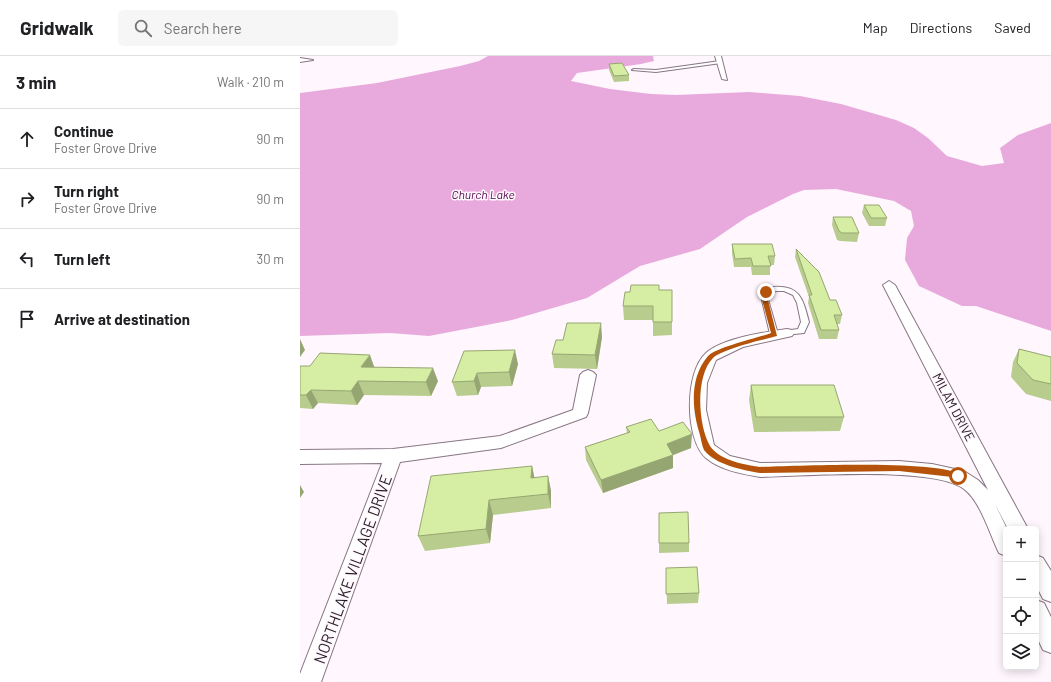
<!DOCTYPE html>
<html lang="en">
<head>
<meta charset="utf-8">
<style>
  body { margin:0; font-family:Barlow,sans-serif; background:#f6f6f6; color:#202124 }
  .controls { position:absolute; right:12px; bottom:12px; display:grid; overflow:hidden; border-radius:6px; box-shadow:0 2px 10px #0003 }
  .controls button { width:36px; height:36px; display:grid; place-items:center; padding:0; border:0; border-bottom:1px solid #e0e0e0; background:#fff; color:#202124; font:20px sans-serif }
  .stop { position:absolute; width:12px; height:12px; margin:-9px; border:3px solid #b45309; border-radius:50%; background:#fff }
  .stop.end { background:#b45309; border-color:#fff; box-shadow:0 1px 4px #0008 }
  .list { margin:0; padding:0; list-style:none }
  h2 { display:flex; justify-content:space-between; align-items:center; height:52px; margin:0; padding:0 16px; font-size:17px }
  h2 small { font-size:13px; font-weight:400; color:#757577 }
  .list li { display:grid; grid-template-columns:26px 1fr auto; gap:12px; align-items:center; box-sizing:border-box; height:60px; padding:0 16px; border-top:1px solid #e0e0e0 }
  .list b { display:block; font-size:15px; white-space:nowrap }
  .list p { margin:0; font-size:13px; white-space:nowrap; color:#757577 }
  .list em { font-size:13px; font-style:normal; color:#757577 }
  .icon { flex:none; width:22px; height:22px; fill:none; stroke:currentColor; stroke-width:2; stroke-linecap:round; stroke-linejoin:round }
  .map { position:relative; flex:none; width:751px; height:626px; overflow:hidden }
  header { display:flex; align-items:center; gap:24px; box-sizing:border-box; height:56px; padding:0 20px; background:#fff; border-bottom:1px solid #e0e0e0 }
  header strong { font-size:19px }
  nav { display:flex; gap:22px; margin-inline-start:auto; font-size:14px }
  .search { width:280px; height:36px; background:#f6f6f6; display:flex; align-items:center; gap:10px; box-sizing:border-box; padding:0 14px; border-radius:6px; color:#757577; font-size:15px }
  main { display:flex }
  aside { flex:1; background:#fff }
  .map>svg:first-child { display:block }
  .water { fill:#e8aadd }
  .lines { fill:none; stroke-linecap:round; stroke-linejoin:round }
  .service-casing { stroke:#887684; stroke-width:2 }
  .minor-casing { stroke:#887684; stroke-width:2 }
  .service { fill:#fff; fill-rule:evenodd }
  .minor { fill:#fff; fill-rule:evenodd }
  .wall { fill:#b8cc8d }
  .shaded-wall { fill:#96a673 }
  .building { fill:#d6eda4; stroke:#96a673 }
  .route { fill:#b45309 }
  .labels { text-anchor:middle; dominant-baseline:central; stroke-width:3; stroke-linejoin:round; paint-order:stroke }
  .far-water-label { font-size:12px; font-style:italic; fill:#510749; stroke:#fff7fd }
  .street-label { font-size:13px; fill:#221b21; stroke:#fff7fd }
  .near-street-label { font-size:16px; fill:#221b21; stroke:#fff7fd }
</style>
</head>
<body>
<header>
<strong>Gridwalk</strong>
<div class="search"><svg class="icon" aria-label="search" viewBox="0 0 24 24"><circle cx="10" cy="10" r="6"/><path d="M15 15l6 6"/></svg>Search here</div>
<nav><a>Map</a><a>Directions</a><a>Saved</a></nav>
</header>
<main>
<aside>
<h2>3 min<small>Walk · 210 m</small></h2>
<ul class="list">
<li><svg class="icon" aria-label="ahead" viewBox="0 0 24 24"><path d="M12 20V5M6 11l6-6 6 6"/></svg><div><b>Continue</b><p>Foster Grove Drive</p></div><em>90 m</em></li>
<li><svg class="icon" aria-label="right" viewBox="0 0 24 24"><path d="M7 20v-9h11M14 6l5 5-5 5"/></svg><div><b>Turn right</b><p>Foster Grove Drive</p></div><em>90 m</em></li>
<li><svg class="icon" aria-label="left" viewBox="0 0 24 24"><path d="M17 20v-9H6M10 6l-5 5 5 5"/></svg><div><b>Turn left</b></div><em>30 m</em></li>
<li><svg class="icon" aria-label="arrive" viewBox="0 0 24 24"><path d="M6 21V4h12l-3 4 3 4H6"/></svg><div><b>Arrive at destination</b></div></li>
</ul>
</aside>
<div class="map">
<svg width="751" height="626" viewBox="0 0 751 626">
  <rect width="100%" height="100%" fill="#fff7fd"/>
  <!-- water -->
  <path class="water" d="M188 0H353L354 5 341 8 277 17 271 25 310 33 351 38 376 39 449 36 500 40 541 48 596 64 614 72 628 82 647 100 682 110 704 107 700 92 718 79 751 67V275L676 250H662L619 230 605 204 607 182 614 170 611 155 594 145 536 133 504 134 493 138 447 161 400 193 340 210 287 242 212 264 129 280 90 277 0 280V37L77 27 160 10 179 5Z"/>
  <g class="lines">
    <!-- service casing -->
    <g class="service-casing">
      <path id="service" d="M420 5 421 7 356 16 332 14 334 13 356 14Z
        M473 231C500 229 503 243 509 266L504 277 484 279 483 277 484 275 498 273 501 266 497 247 493 239 484 235H477L471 236 467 240 478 278 474 280 470 278 461 240 465 234Z"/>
    </g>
    <!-- minor casing -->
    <g class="minor-casing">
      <path id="minor" d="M415 0H421L427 24 422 23Z
        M0 2 13 4 0 6Z
        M589 225 595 229 728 473H708L695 448 707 473 706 500 699 497C690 479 681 446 664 433 634 410 503 420 460 421 442 418 420 414 406 402 385 384 384 317 406 297 423 282 465 276 487 273L492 274 494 277 492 280 443 291 416 304 407 327 406 354 414 389 430 400 460 407 599 405 632 408 664 415 678 424 688 434 583 229Z
        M288 314 293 316 296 319 288 357 286 361 201 392 100 406 21 626H0V618L82 407 0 408V394L93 393 200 380 273 354 280 319 283 316Z
        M736 499 743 502 751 515V546L743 543 736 529Z
        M736 544 744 547 751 561V597L743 594 736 579Z"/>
    </g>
    <!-- service -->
    <use href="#service" class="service"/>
    <!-- minor -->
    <use href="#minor" class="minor"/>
  </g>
  <!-- wall -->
  <path class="wall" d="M309 8 329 19V25L314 26 309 14Z
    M564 149 587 162 585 170H569L562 157Z
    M533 161 559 177 557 186 540 185 537 184 532 169Z
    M432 188 475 200 474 209H470V219H452L451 211H434L432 197Z
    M496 193 530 244 542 259 540 268H537L539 274 537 283H519L508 247 509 241 495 201Z
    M359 234H372V279L353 280V264H324L323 250Z
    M302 281 297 313 254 312 252 298 263 284Z
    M719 293 751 301V345L726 338 711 321 713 306Z
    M164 295 218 308 212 330 181 331 178 339 157 340 152 326Z
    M0 310 75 311 138 325 131 340 64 339 57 349 18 347 13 353 0 352Z
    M451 329 544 361 540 375 454 376 449 344Z
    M326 371 359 375 391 392 373 399V412L303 437 286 404 285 391 327 377Z
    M232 410 234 422 248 420 251 435V452L193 459 190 487 125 495 118 480Z
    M359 457 389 487V496L359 497Z
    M366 512 399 537 398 547 367 548Z"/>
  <!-- shaded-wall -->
  <path class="shaded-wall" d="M301 267 302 281 297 313 295 299Z
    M0 283 5 294 0 301Z
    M215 294 218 308 212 330 209 316Z
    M70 299 75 313 61 311Z
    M133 312 138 325 131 340 126 326Z
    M177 317 181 331 178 339 174 325Z
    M58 325 64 339 57 349 51 335Z
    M11 334 18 347 13 353 6 339Z
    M392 378 391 392 373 399V412L303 437 301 424 367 388Z
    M232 410 235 424 231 422Z
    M248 420 251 435V452L248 438Z
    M0 429 4 436 0 442Z
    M189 444 193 459 190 487 186 473Z"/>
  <!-- building -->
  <path class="building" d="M322 7 329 19 314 20 309 8Z
    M564 149H579L587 162H571Z
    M533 161H552L559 177H542L539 175Z
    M432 188H472L475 200H468L471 210H453L451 202 435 203Z
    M496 193 519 216 530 244H536L542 259H534L539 274H521L509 239H512Z
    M331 229H359V234H372V266H353V250H323L325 236H330Z
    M267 267H301L295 299 252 298 256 284H263Z
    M719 293 751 301V328L733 324 717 307Z
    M215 294 209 316 177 317 174 325 152 326 164 295Z
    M20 297 70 299 61 311 133 312 126 326 58 325 51 335 11 334 6 339H0V310H10Z
    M451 329H534L544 361H456Z
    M351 363 359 375 383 366 392 378 367 388 373 399 301 424 285 391 330 376 326 371Z
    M232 410 231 422 248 420V438L189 444 186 473 118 480 131 420Z
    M388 456 389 487H359V457Z
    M397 511 399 537 366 538V512Z"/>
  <!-- route -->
  <path class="route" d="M464 235 468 236 467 240 477 280C462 284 423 293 413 302 395 320 398 369 410 390 419 404 445 409 460 411 488 410 649 403 662 420L661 422 599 415 460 417C442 414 416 409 404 394 402 390 401 383 400 379 392 354 389 322 408 300 417 291 458 282 471 277L461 240Z"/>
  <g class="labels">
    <!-- far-water labels -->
    <g class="far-water-label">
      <text x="183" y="138">Church Lake</text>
    </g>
    <!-- street labels -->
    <g class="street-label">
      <text transform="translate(654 351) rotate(62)">MILAM DRIVE</text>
    </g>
    <!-- near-street labels -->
    <g class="near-street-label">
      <text transform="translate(52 513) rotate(-70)">NORTHLAKE VILLAGE DRIVE</text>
    </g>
  </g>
</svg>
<div class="controls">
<button>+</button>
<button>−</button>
<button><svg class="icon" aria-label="locate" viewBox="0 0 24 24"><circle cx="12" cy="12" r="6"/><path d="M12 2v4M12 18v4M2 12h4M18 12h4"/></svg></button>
<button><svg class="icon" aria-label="layers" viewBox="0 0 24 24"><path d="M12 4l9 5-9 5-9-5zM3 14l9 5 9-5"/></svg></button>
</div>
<div class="stop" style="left:658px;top:420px"></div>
<div class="stop end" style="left:466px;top:236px"></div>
</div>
</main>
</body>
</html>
